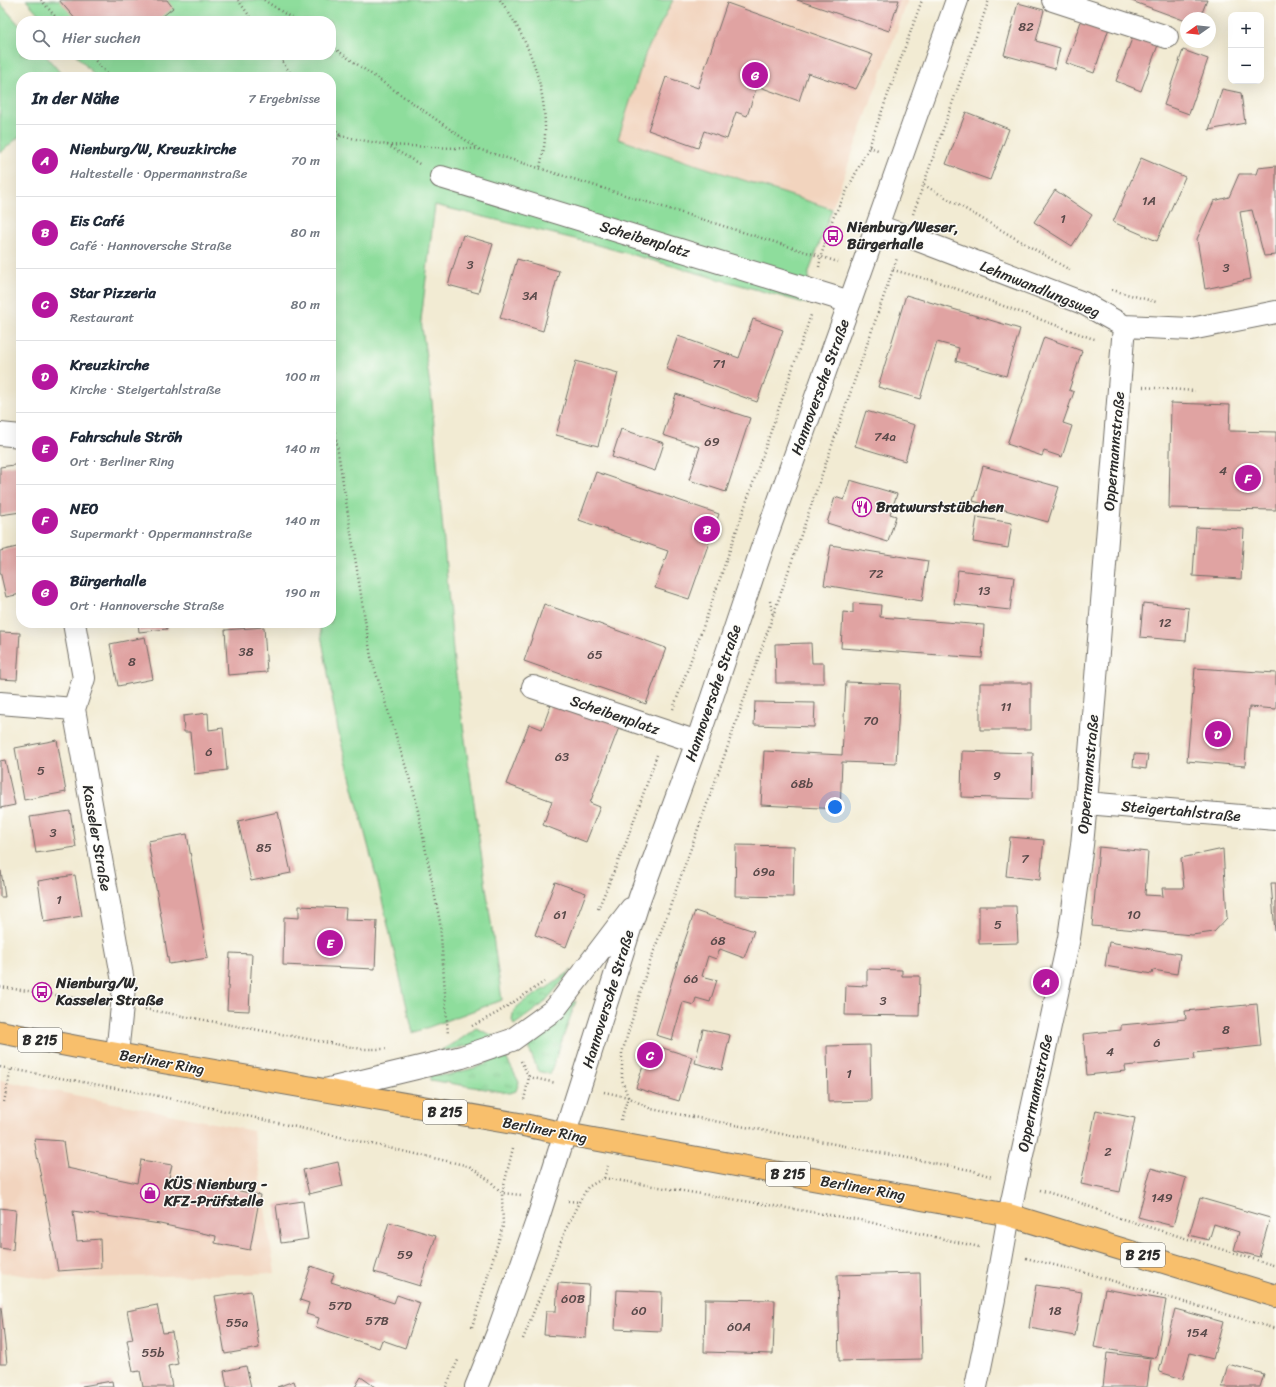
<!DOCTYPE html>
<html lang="de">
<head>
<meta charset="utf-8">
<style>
  body { margin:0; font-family:Sriracha,sans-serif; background:#f2f2f3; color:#1f2937 }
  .controls { position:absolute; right:12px; top:12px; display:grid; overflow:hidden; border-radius:8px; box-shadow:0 4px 16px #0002 }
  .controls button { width:36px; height:36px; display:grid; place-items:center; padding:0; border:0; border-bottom:1px solid #e0e1e3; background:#fff; color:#1f2937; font:20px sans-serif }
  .compass { position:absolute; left:1180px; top:12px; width:36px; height:36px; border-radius:50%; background:#fff; box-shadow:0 4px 16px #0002; rotate:255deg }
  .you { position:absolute; left:835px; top:807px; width:14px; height:14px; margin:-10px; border:3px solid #fff; border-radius:50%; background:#1a73e8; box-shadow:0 0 0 6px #1a73e833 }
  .badge { display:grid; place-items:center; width:26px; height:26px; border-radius:50%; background:#b5179e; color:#fff; font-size:13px; font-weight:700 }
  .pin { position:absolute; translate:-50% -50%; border:2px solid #fff; box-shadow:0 1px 4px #0006 }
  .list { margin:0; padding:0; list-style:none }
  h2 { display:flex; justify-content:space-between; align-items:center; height:52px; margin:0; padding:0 16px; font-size:17px }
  h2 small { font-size:13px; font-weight:400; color:#747a83 }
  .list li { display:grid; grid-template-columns:26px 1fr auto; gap:12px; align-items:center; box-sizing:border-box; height:72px; padding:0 16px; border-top:1px solid #e0e1e3 }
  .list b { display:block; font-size:15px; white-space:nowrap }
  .list p { margin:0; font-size:13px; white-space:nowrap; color:#747a83 }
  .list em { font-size:13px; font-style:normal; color:#747a83 }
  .icon { flex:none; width:22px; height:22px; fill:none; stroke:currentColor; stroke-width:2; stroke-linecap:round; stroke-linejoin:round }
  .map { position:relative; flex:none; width:1276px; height:1387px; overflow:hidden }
  .search { position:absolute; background:#fff; box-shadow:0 4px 16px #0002; left:16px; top:16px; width:320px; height:44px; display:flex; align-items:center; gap:10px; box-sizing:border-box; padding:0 14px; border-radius:16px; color:#747a83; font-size:15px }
  .panel { position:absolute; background:#fff; box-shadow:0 4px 16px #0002; left:16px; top:72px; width:320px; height:556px; border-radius:16px }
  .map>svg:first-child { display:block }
  .built { fill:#f2d4be }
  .grass { fill:url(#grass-tufts); stroke:#5c8464 }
  .green { fill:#8edd9c; stroke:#5c8464 }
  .building { fill:#e0a3a2 }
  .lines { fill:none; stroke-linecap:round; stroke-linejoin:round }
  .minor-casing { stroke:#716e66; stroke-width:24 }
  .major-casing { stroke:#716e66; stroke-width:24 }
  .path { stroke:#716e66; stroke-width:2.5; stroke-dasharray:1 3; stroke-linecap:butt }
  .minor { stroke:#fff; stroke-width:22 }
  .major { stroke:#f8bf6c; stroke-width:22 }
  .labels { text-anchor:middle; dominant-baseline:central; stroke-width:3; stroke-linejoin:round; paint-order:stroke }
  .number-label { font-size:13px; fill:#584949 }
  .shield { fill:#fdfcf7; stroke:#6a6a68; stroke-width:1 }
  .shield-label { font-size:14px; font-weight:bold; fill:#2b2b2b }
  .poi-label { font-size:15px; font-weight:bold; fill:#2b2b2b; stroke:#fdfcf7; text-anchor:start }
  .street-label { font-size:15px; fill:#2b2b2b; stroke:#fdfcf7 }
</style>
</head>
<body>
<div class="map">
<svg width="1276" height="1387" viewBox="0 0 1276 1387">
  <defs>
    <pattern id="grass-tufts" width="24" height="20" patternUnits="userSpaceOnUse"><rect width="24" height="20" fill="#8edd9c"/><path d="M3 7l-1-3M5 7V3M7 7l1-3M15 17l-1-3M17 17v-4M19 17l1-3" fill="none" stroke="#7bbe87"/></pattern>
  </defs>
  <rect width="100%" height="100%" fill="#fdfcf7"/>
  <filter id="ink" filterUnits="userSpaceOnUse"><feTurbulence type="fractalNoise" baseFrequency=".025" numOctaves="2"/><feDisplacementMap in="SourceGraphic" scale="8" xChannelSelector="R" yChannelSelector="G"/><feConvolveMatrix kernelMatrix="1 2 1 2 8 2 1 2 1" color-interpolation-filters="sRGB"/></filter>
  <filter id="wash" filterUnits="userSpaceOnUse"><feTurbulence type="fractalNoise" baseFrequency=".012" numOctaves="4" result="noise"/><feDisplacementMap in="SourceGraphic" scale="16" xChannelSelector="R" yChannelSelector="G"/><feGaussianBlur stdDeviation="0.9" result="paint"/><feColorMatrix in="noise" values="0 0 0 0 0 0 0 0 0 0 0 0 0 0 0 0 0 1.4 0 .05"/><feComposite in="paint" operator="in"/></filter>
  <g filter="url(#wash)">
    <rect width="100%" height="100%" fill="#f2ebd3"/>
    <!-- built -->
    <path class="built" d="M673 0H908L832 209 618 139 646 52Z
      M0 1080 253 1131 275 1273 48 1279 0 1272Z"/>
    <!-- grass -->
    <path class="grass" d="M572 970 543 1004 514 1025 512 1019 514 1010 523 1002 547 988Z
      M576 1001 550 1074 538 1071 526 1041 571 1003Z
      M476 1028 494 1036 472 1045 438 1052 461 1039Z
      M504 1054 519 1082 516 1091 510 1093 430 1080V1075H447L478 1067Z"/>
    <!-- green -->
    <path class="green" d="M26 0H673L646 52 618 139 832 209 809 272 808 304 583 241 435 205 421 320 432 401 454 662 502 1000 413 1033 380 891 338 730 319 623H331V77H96L76 55H331V21H45Z
      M0 3 21 27V55H45L64 77H21V135L0 153Z"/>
    <g id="blocks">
      <!-- building -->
      <path class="building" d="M59 0H167L173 8 157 21H77Z
        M797 0H899L889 31Z
        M1129 0H1207L1200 18H1186V21Z
        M727 3 873 55 856 89 808 73 799 101 757 86 747 116 736 112 727 139 704 131 698 148 648 130 666 77 698 88Z
        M1018 3 1044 10 1036 41 1060 48 1055 69 1004 55Z
        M1083 16 1110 25 1094 73 1066 63Z
        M1133 36 1158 45 1141 91 1116 81Z
        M1183 50 1208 59 1189 114 1164 105Z
        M1222 89 1241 93 1245 123 1209 130Z
        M966 112 1009 129 990 180 946 164Z
        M1141 158 1185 177 1157 241 1113 222Z
        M1276 166V255L1264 256 1252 210 1240 212 1251 279 1205 289 1197 239 1214 201 1229 197 1239 174H1256L1258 168Z
        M1055 190 1092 215 1072 246 1034 222Z
        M463 235 493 244 478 293 448 285Z
        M517 259 559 271 543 331 500 318Z
        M906 295 1020 329 1006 376 956 361 959 348 937 342 920 399 878 387Z
        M753 319 783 330 757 402 666 369 678 336 739 358Z
        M1044 337 1082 351 1069 390 1074 392 1063 423 1072 426 1062 457 1044 451 1042 456 1007 444Z
        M576 361 618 373 598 446 556 435Z
        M676 394 750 418 726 492 689 480 700 447 663 435Z
        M1171 403 1230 405 1229 431 1276 432V510L1169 508Z
        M866 411 915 425 905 461 855 446Z
        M621 429 664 443 655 471 612 457Z
        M21 464V512L0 515V467Z
        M983 466 1059 487 1048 522 973 501Z
        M596 472 719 514 689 599 655 588 668 551 579 520Z
        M850 480 897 494 890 514 896 516 888 542 827 523 835 497 844 500Z
        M977 517 1012 523 1008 548 973 542Z
        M1196 527 1244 529 1241 579 1193 576Z
        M831 545 928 561 922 601 824 585Z
        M21 546V594L6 597 0 571V551Z
        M958 570 1014 577 1010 610 954 604Z
        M853 603 881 605 880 617 984 625 982 658 841 648 843 612 853 613Z
        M1143 603 1189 608 1186 641 1140 637Z
        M544 604 666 648 646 704 524 661Z
        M138 623H166L167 629 139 632Z
        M264 627 267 672 228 675 225 630Z
        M0 632 20 633 17 680 0 679Z
        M145 637 153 679 118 686 110 644Z
        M811 643 812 663H824V683H776L775 644Z
        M1195 668 1276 673V709L1249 707 1245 766 1187 761Z
        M846 682 900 684 896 764 842 762 840 809 761 805 764 751 842 755Z
        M980 683H1031V730H980Z
        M554 696 621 722 590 803 600 807 586 842 543 825 552 801 506 784 529 724 542 729Z
        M755 702 815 703 814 727 754 725Z
        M208 713 209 730 223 728 227 770 194 774 190 732H184L183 716Z
        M57 740 66 792 24 800 15 748Z
        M962 751 1033 753 1032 799 961 797Z
        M1134 754 1148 755 1146 769 1133 767Z
        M5 760 15 805 0 808V761Z
        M70 811 76 847 36 853 30 817Z
        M278 812 291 873 251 881 238 821Z
        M187 834 208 958 169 964 148 841Z
        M1010 837 1044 840 1040 880 1006 876Z
        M736 845 794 846 793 897 735 896Z
        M1099 847 1148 852 1145 895 1163 896 1162 888H1184L1181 858 1223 849 1227 918 1214 932 1192 935 1092 926Z
        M0 871H1L5 897H0Z
        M75 875 82 916 44 922 38 881Z
        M555 882 586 893 566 947 535 935Z
        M1271 883H1276V932H1275Z
        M299 906 346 908 345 920 377 921 375 969 283 965 284 917 299 918Z
        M979 906H1016L1018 943 979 944Z
        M695 911 754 931 744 958 720 949 716 959 708 956 702 976 717 980 710 1002 696 998 694 1005 683 1002 672 1040 656 1035 680 954Z
        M1109 942 1180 954 1177 974 1153 970 1152 974 1105 966Z
        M230 953 252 954 249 1011 227 1010Z
        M867 969 902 970V976H920L919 1016 845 1015 846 985 867 986Z
        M1257 1004 1261 1046 1194 1053 1195 1059 1125 1066 1126 1071 1087 1075 1083 1034 1121 1030V1025L1186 1019 1185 1011Z
        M703 1029 730 1035 722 1070 695 1063Z
        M650 1044 692 1057 679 1101 636 1088Z
        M870 1045 871 1101 828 1102 827 1046Z
        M1096 1110 1135 1118 1120 1192 1081 1184Z
        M34 1139 63 1141 67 1168 137 1183 141 1160 172 1165 169 1177 260 1195 250 1250 215 1243 216 1236 160 1224 73 1211 77 1241 100 1239 101 1268 58 1271Z
        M338 1162 343 1186 309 1194 303 1170Z
        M1151 1168 1186 1178 1173 1226 1138 1217Z
        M1200 1198 1270 1218 1259 1257 1234 1250 1239 1232 1214 1224 1209 1240 1189 1235Z
        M303 1201 308 1239 281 1243 276 1205Z
        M0 1208 16 1210 13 1250 0 1248Z
        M389 1222 436 1236 420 1286 374 1272Z
        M311 1266 334 1274 331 1282 394 1303 397 1295 420 1303 405 1348 382 1340 379 1348 316 1327 319 1318 306 1314 309 1303 300 1300Z
        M920 1273 922 1359 839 1361 837 1275Z
        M558 1283 589 1285 586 1338 544 1335 546 1311H556Z
        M1036 1285 1082 1292 1075 1336 1029 1328Z
        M1105 1289 1166 1300 1156 1358 1094 1347Z
        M617 1290 662 1292 661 1331 615 1329Z
        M251 1291 259 1348 225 1354 215 1296Z
        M705 1299 775 1300 773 1354 704 1352Z
        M157 1305 163 1333 172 1332 178 1364 168 1366 172 1387H143L140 1371 133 1372 127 1340 133 1339 127 1311Z
        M0 1307H1L7 1364H0Z
        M1175 1309 1223 1322 1213 1359 1190 1353 1183 1379 1159 1372Z
        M1107 1353 1151 1358 1147 1387H1103Z
        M1228 1364 1264 1374 1260 1387H1222Z
        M246 1366 251 1387H227L224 1371Z
        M361 1377 375 1387H355Z
        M112 1381 113 1387H82V1386Z
        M294 1381 296 1387H277Z"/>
    </g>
  </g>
  <g filter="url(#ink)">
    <use href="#blocks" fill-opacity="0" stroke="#716e66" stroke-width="1"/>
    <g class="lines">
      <!-- minor casing -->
      <g class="minor-casing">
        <path id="minor" d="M1053 0 1167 37
          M441 177 850 302
          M877 226 918 240 1083 303 1124 326 1191 329 1276 312
          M0 434 21 436
          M74 623 84 678 74 709 124 987 117 1054
          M533 687 697 742
          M0 703 74 709
          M1086 803 1276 819
          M325 1090 462 1057 512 1040 555 1009 631 909
          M476 1387 498 1332 538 1218 640 897 697 742 761 551 877 226 957 0
          M976 1387 994 1299 1009 1215 1069 938 1082 845 1086 803 1124 326"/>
      </g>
      <!-- major casing -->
      <g class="major-casing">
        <path id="major" d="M0 1032 77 1047 519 1124 566 1134 1009 1215 1276 1296"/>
      </g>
      <!-- path -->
      <path class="path" d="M41 0 59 21
        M238 0 253 21
        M264 0 296 21
        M500 0C529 40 546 85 545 135 545 146 542 157 540 168
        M331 46 477 148
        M90 55 110 77
        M278 55 293 77
        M331 125 341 136
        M331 133 340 136
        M331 144 341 136 387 145 421 165
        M387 145 478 149 838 262
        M869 147 878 150
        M924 185 1070 270
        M913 214 989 0
        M819 267 821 256 833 218 869 147 922 0
        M893 270 938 282 1091 338 1095 339
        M1112 290 1156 302
        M1143 387 1195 391
        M331 408 371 657 415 796 440 922 448 1035
        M331 438H337
        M770 601 773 616
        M673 709 706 619 811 315
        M598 909 626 843 657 755
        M0 987 98 1001
        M145 1009 362 1049H386
        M472 1026 497 1013 544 982
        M521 1061 529 1077 524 1100
        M0 1067 154 1095 469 1166 490 1181 502 1193 521 1195
        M529 1077 556 1083
        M604 1092 628 1097 651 1109 971 1170 992 1177
        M4 1102 11 1069
        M621 1120 628 1097 622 1080V1053L646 973 725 754 897 258
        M604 1178 608 1166
        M1040 1190 1073 1200 1113 1216 1276 1266
        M568 1201 579 1202
        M1026 1258 1086 1273 1276 1329
        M472 1327 503 1226 502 1193 513 1148
        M523 1339 566 1229 579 1202 588 1187 604 1178 860 1220 979 1247
        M446 1387 459 1358"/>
      <!-- minor -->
      <use href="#minor" class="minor"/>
      <!-- major -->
      <use href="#major" class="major"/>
    </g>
  </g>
  <!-- icons -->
  <defs>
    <g id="bus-ring" transform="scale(1)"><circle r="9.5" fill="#fdfcf7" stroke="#b5179e" stroke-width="1.5"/><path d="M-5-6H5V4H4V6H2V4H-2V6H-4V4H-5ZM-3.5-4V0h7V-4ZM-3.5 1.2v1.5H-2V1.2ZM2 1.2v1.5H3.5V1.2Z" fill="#b5179e"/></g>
    <g id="restaurant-ring" transform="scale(1)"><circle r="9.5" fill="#fdfcf7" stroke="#b5179e" stroke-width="1.5"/><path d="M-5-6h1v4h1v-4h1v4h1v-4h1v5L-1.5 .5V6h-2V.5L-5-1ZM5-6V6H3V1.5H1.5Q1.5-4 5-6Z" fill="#b5179e"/></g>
    <g id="shop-ring" transform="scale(1)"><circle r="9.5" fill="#fdfcf7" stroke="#b5179e" stroke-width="1.5"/><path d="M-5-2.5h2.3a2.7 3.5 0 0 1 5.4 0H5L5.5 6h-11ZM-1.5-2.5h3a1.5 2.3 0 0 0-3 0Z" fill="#b5179e"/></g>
  </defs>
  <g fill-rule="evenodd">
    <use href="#bus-ring" x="833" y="236"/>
    <use href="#restaurant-ring" x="862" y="507"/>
    <use href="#bus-ring" x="42" y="992"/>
    <use href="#shop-ring" x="150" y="1193"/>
  </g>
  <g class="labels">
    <!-- number labels -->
    <g class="number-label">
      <text x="1026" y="26">82</text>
      <text x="1149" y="200">1A</text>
      <text x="1063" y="218">1</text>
      <text x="470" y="264">3</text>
      <text x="1226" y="267">3</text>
      <text x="530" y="295">3A</text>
      <text x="719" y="363">71</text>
      <text x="885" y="436">74a</text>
      <text x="712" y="441">69</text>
      <text x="1223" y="470">4</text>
      <text x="876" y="573">72</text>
      <text x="984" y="590">13</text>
      <text x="1165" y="622">12</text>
      <text x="246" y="651">38</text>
      <text x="595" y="654">65</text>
      <text x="132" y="661">8</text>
      <text x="1006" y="706">11</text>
      <text x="871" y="720">70</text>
      <text x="209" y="751">6</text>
      <text x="562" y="756">63</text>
      <text x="41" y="770">5</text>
      <text x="997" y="775">9</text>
      <text x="802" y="783">68b</text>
      <text x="53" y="832">3</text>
      <text x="264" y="847">85</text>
      <text x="1025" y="858">7</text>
      <text x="764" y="871">69a</text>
      <text x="59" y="899">1</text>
      <text x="560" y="914">61</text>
      <text x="1134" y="914">10</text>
      <text x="998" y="924">5</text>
      <text x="718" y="940">68</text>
      <text x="691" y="978">66</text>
      <text x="883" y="1000">3</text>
      <text x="1226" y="1029">8</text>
      <text x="1157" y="1042">6</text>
      <text x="1110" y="1051">4</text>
      <text x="849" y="1073">1</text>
      <text x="1108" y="1151">2</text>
      <text x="1162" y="1197">149</text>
      <text x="405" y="1254">59</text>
      <text x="573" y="1298">60B</text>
      <text x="340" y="1305">57D</text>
      <text x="639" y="1310">60</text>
      <text x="1055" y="1310">18</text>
      <text x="377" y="1320">57B</text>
      <text x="237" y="1322">55a</text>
      <text x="739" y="1326">60A</text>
      <text x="1197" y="1332">154</text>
      <text x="153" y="1352">55b</text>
    </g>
    <!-- shield labels -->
    <g class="shield">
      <rect x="18" y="1028" width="44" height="24" rx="3"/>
      <rect x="423" y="1100" width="44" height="24" rx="3"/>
      <rect x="766" y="1162" width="44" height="24" rx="3"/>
      <rect x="1121" y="1243" width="44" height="24" rx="3"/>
    </g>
    <g class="shield-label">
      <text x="40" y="1040">B 215</text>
      <text x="445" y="1112">B 215</text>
      <text x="788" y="1174">B 215</text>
      <text x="1143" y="1255">B 215</text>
    </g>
    <!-- poi labels -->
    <g class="poi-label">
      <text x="847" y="227">Nienburg/Weser,<tspan x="847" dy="17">Bürgerhalle</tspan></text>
      <text x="876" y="507">Bratwurststübchen</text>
      <text x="56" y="983">Nienburg/W,<tspan x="56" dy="17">Kasseler Straße</tspan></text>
      <text x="164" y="1184">KÜS Nienburg -<tspan x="164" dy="17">KFZ-Prüfstelle</tspan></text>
    </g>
    <!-- street labels -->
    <g class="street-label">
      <text transform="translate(645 239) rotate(17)">Scheibenplatz</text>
      <text transform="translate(1040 289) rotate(22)">Lehmwandlungsweg</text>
      <text transform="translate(820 387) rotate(-70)">Hannoversche Straße</text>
      <text transform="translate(1114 451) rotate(-85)">Oppermannstraße</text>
      <text transform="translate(713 693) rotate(-71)">Hannoversche Straße</text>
      <text transform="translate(615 715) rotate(19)">Scheibenplatz</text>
      <text transform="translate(1088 774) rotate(-85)">Oppermannstraße</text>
      <text transform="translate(1181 811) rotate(5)">Steigertahlstraße</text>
      <text transform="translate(97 838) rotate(80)">Kasseler Straße</text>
      <text transform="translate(608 999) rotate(-73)">Hannoversche Straße</text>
      <text transform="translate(162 1062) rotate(10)">Berliner Ring</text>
      <text transform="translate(1035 1093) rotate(-78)">Oppermannstraße</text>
      <text transform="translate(545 1130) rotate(11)">Berliner Ring</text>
      <text transform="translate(863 1188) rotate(10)">Berliner Ring</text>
    </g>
  </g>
</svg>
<div class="controls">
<button>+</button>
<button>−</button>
</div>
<svg class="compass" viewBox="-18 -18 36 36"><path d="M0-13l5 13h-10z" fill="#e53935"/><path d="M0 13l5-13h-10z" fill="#747a83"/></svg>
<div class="you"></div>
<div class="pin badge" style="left:1046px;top:982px">A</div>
<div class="pin badge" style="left:707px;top:529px">B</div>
<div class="pin badge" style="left:650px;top:1055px">C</div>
<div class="pin badge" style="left:1218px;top:734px">D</div>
<div class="pin badge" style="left:330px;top:943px">E</div>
<div class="pin badge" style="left:1248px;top:478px">F</div>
<div class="pin badge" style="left:755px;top:75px">G</div>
<div class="search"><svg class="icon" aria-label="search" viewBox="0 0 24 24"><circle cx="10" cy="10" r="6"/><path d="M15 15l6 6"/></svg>Hier suchen</div>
<section class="panel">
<h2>In der Nähe<small>7 Ergebnisse</small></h2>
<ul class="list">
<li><span class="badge">A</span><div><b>Nienburg/W, Kreuzkirche</b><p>Haltestelle · Oppermannstraße</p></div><em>70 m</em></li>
<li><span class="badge">B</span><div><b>Eis Café</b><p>Café · Hannoversche Straße</p></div><em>80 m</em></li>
<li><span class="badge">C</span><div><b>Star Pizzeria</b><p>Restaurant</p></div><em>80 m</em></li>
<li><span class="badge">D</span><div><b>Kreuzkirche</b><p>Kirche · Steigertahlstraße</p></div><em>100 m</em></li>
<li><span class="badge">E</span><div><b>Fahrschule Ströh</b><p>Ort · Berliner Ring</p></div><em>140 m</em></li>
<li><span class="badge">F</span><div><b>NEO</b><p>Supermarkt · Oppermannstraße</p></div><em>140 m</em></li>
<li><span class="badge">G</span><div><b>Bürgerhalle</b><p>Ort · Hannoversche Straße</p></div><em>190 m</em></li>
</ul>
</section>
</div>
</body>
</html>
